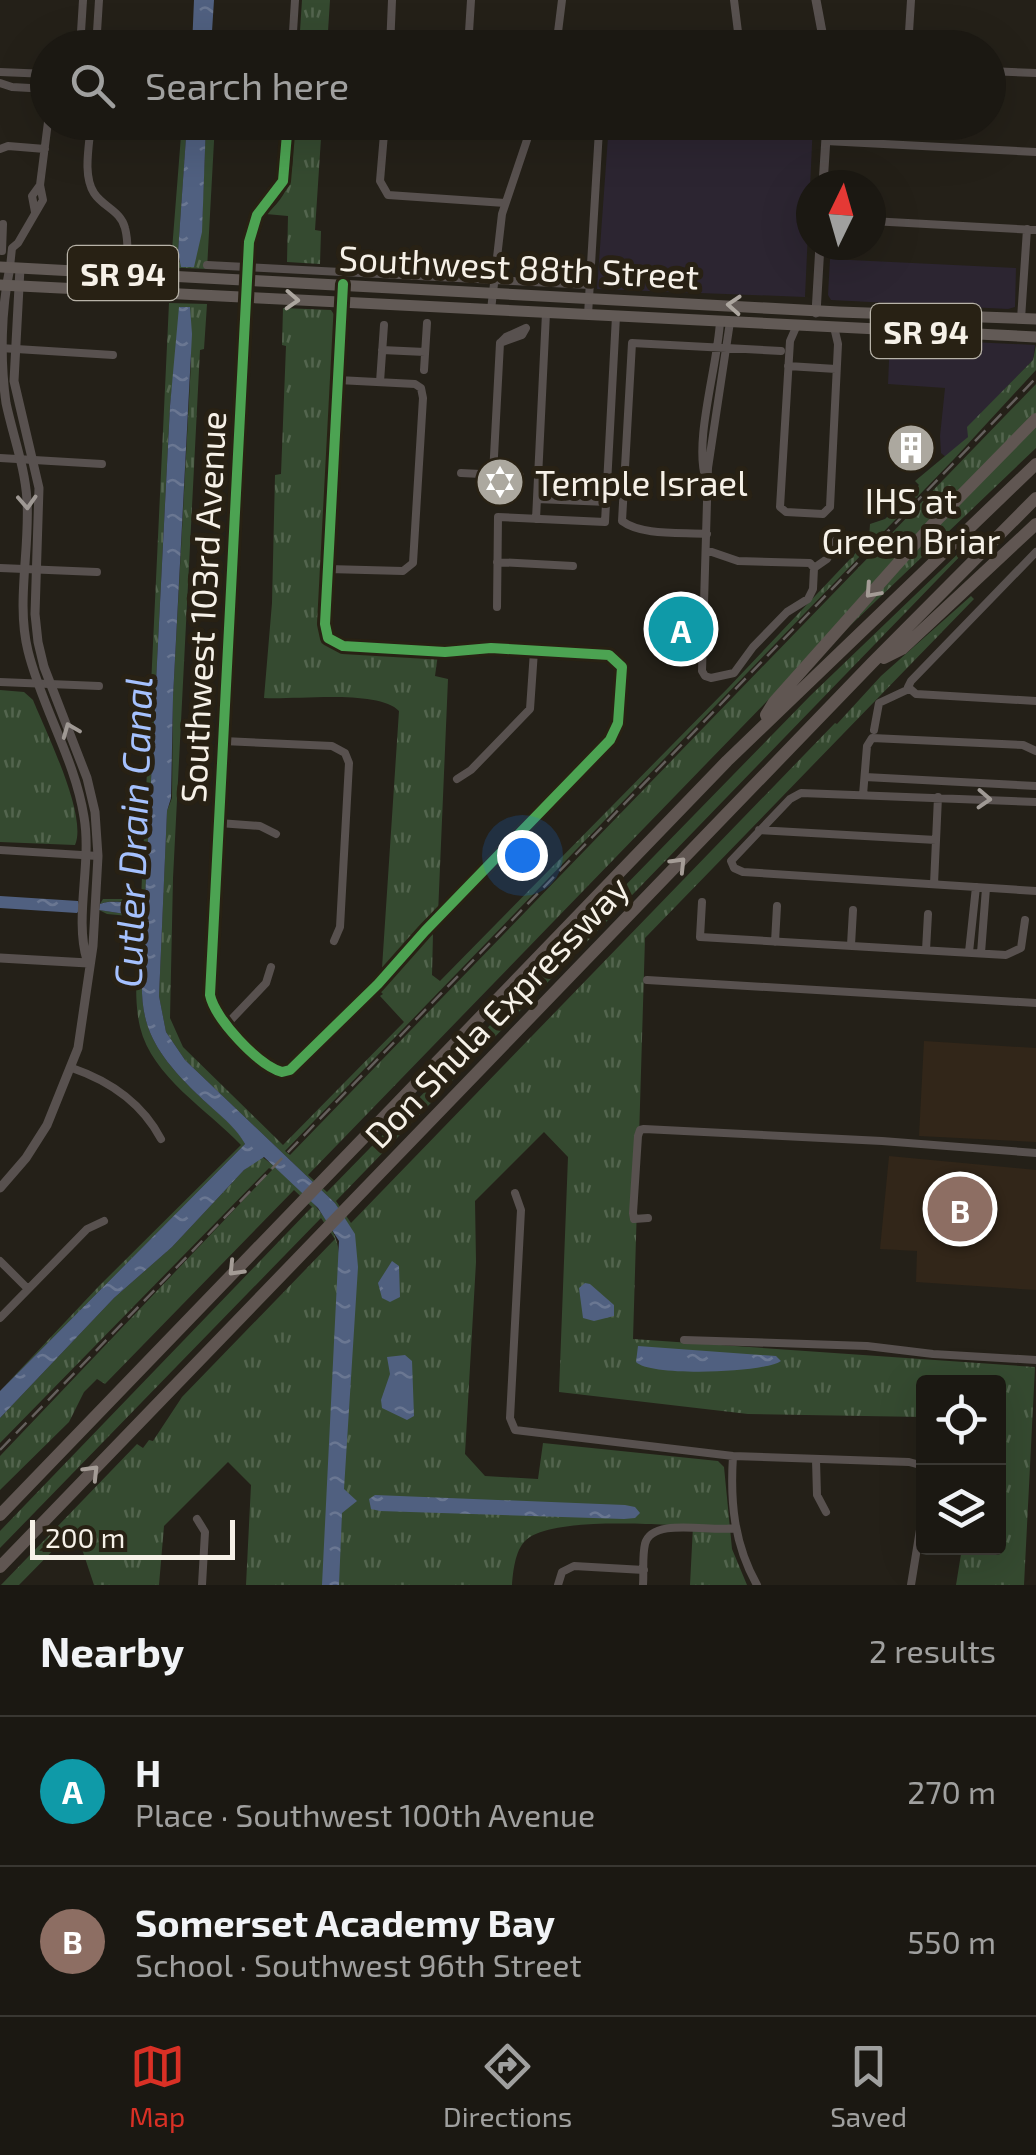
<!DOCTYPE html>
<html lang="en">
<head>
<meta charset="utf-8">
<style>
  body { margin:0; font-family:"Exo 2",sans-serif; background:#282520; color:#f1f3f6 }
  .controls { position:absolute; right:30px; bottom:30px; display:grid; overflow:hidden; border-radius:10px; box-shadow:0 10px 40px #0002 }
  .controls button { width:90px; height:90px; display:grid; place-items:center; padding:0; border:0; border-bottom:2px solid #393732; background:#1b1812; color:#f1f3f6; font:50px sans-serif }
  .compass { position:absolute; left:796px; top:170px; width:90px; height:90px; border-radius:50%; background:#1b1812; box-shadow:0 10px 40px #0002; rotate:5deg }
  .scale { position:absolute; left:30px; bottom:25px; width:205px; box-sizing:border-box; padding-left:10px; border:5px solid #f6f1e8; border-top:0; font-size:28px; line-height:35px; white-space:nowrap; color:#f6f1e8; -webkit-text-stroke:8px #282114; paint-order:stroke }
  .you { position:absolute; left:522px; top:855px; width:35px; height:35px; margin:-25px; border:8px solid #fff; border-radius:50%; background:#1a73e8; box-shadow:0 0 0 15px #1a73e833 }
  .badge { display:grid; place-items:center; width:65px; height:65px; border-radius:50%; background:#d93025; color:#fff; font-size:32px; font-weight:700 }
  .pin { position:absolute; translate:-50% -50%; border:5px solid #fff; box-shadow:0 2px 10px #0006 }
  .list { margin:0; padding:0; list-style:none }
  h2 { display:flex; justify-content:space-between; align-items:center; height:130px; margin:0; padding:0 40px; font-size:42px }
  h2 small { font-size:32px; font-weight:400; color:#a0a09f }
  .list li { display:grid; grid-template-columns:65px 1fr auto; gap:30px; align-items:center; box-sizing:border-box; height:150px; padding:0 40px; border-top:2px solid #393732 }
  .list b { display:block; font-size:38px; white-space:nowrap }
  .list p { margin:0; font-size:32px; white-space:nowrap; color:#a0a09f }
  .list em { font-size:32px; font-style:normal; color:#a0a09f }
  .icon { flex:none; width:55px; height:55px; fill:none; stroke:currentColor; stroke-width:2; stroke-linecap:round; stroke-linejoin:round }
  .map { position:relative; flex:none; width:1036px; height:1585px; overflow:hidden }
  .search { position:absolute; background:#1b1812; box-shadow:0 10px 40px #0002; left:30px; right:30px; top:30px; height:110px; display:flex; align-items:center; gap:25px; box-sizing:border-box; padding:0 35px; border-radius:55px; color:#a0a09f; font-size:38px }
  .sheet { height:430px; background:#1b1812 }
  nav { display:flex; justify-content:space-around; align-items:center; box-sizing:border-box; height:140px; border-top:2px solid #393732; background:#1b1812; font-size:28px; color:#a0a09f }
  nav a { display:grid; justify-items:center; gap:5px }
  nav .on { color:#d93025 }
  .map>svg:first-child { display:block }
  .commercial { fill:#2c2531 }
  .education { fill:#322619 }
  .grass { fill:url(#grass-tufts) }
  .water { fill:url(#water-ripples) }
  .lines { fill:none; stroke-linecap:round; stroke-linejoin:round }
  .minor { stroke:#58514f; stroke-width:8 }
  .tertiary { stroke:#58514f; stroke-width:9 }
  .primary { stroke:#625a56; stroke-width:11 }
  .motorway { stroke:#605652; stroke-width:12 }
  .rail { stroke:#645f5c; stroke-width:2.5; stroke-dasharray:15 8; stroke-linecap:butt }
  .cycleway-casing { stroke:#282114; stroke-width:16 }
  .cycleway { stroke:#4ca352; stroke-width:10 }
  .oneway { stroke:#aca69f }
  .oneway2 { stroke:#9f9994 }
  .oneway3 { stroke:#a49c96 }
  .labels { text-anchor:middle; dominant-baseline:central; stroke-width:10; stroke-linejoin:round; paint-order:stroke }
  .shield { fill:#282114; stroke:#b8b3a8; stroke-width:2.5 }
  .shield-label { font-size:32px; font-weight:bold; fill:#f6f1e8 }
  .street-label { font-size:35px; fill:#f6f1e8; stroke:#282114 }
  .poi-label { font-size:35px; fill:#f6f1e8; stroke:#282114; text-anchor:start }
  .water-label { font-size:38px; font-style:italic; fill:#a5c1fe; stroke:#282114 }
</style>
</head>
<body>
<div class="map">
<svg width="1036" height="1585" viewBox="0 0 1036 1585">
  <defs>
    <pattern id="grass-tufts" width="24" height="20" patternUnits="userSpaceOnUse" patternTransform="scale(2.5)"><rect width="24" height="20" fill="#354a30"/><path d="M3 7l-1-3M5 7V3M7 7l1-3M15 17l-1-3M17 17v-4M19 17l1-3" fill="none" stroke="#53654e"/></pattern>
    <pattern id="water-ripples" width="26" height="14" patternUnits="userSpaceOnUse" patternTransform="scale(2.5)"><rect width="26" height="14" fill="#506080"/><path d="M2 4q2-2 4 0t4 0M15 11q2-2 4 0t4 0" fill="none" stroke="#6a7792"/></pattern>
  </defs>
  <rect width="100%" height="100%" fill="#242018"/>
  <!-- commercial -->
  <path class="commercial" d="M609 123H813L805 297 597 289Z
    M830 259 1016 268 1015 307 1008 309 831 300 828 295Z
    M890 338 1035 345 1033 360 968 427 969 436 947 458 941 453 940 436 945 388 888 384Z"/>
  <!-- education -->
  <path class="education" d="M924 1041 1036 1048V1142L919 1136Z
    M889 1156 1036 1170V1290L916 1282 917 1251 880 1249Z"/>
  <!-- grass -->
  <path class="grass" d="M302 0H330L327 47H299Z
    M182 123H187L178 252 179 262 189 266 202 224 206 123H215L207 269 136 266 130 261 171 263Z
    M294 123H322L315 230 321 231 320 264 287 262 288 216 266 214C298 189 292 158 294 123Z
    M169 303 207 304 204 349 200 350 173 878 170 1018 183 1047 283 1145 404 1022 380 996 383 994 378 989 429 932 433 934 432 975 440 981 728 688 869 539 870 524 885 519 919 485 915 481 968 437 967 427 1033 360 1036 345V370L954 459 285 1151 290 1155 1036 384V413L799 668 308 1175 327 1192 497 1018 542 977 539 974 810 696 965 547 967 549 336 1201 351 1223 835 723 837 724 881 676 971 596 974 599 645 938 633 1339 1035 1367 1024 1585H956L962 1548H998V1382H924L923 1417 748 1414 559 1392 568 1157 544 1132 475 1201 476 1262 465 1454 485 1476 538 1479 543 1443 718 1461 724 1467 732 1549 747 1585H690L693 1526C658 1525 549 1516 525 1541 515 1551 513 1572 512 1585H246L251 1485 228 1462 164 1526 159 1585H94L75 1528 19 1585H1L137 1444 143 1448 149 1440 153 1441 182 1397 335 1239 321 1218 0 1548V1531L312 1207 294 1190 105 1384 97 1379 84 1392 69 1422 0 1490V1456L272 1170 269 1168 0 1443V1418L114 1298 172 1247 244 1170 262 1157C289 1176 338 1220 339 1253L352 1232 335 1203 185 1060 166 1032 159 996 167 811 172 798 173 697 191 363 189 307 174 371 170 405 145 899C132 906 114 898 100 904L103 899H141Z
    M283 308 331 310 335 316 336 345 324 635C335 657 389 651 412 652L414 656 415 653 438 654 435 676 448 679 438 914 376 983 373 980 394 957 382 968 399 711C379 689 295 700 264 698L272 603 275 475 281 474 286 346 282 345Z
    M1036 425V448L832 643 881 585Z
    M0 690 24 692 33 700C45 730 88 816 75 845L0 842Z
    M99 910 145 917C141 1004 130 1029 197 1094 212 1109 236 1125 245 1144L0 1391 99 1286 241 1145C208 1110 152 1077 140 1027 132 993 139 952 140 917L107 914Z"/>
  <!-- water -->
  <path class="water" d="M194 0H214L211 47H192Z
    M187 123H206L202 232 194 267H181L178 252Z
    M179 307H190L192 334 173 697 171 798 167 811 159 996 166 1032 185 1060 335 1203 355 1234 358 1267 344 1489 357 1501 342 1513 339 1585H322L339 1241 318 1208 264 1157 244 1170 172 1247 114 1298 0 1418V1391L245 1144C235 1125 212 1109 197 1094 130 1029 141 1004 145 917L99 910 100 904C114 898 132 907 145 899L170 406Z
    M0 896 78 901 80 909 77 913 0 908Z
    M392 1261 399 1266 400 1297 390 1302 382 1298 378 1283Z
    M585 1283 590 1284 614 1305V1316L594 1321 583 1318 579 1288Z
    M638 1346 776 1356 781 1361C765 1373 650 1377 636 1362Z
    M405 1355 412 1361 414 1416 407 1420 382 1408 381 1400 390 1374 387 1357Z
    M375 1495 625 1505 635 1507 640 1513 635 1518 624 1519 380 1511 371 1509 369 1499Z"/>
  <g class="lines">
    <!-- minor -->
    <path class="minor" d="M734 0 740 48
      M80 48 83 0
      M96 48 99 0
      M292 48 295 0
      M390 48 392 0
      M468 48 471 0
      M556 48 562 0
      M908 48 911 0
      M988 71 1036 73
      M0 72 48 74
      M0 83 12 87 48 89
      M91 122C90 143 82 174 94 193 103 207 121 211 125 228 130 247 126 272 125 292
      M288 122 283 181 257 215 249 242 210 995C215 1019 258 1065 282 1072L290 1070 378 984 425 931 610 740 618 723 622 667 609 655 491 648 445 652 343 646 328 638 325 624 343 284
      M385 122 380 181 388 195 505 203
      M467 122 599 130 588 315
      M826 141 1036 152
      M0 149 8 146 45 149
      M35 212 32 196 40 185
      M871 221 1036 230
      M126 249 166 251
      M2 251 3 224
      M207 265 590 285
      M10 267 12 248 18 243 43 200 40 185 48 122
      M491 310 502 214 532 125
      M1021 319 1027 229
      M797 325 790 341 780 507 786 512 823 514 830 507 838 344 834 327
      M526 328 522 335 500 343 506 337Z
      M0 348 113 355
      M382 350 425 352
      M788 366 836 369
      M424 370 427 323
      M380 382 384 325
      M0 458 102 464
      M461 473 520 476
      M493 475 500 343
      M706 480C693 442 718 365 720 321
      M707 487 725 488
      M537 499 607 502
      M536 519 546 313
      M707 534C682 532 642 536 622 521L632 343 781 351
      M706 550 738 561 810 563 814 568 813 589 808 599 787 612 753 647 734 673 711 678 705 676 702 671 708 468 730 322
      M1036 552 911 681 908 687 916 694 1036 701
      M497 562 573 566
      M0 568 97 572
      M814 568 827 559 839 534
      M328 569 403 571 413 563 423 398 421 388 415 384 338 380
      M497 607 498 517 605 522 616 316
      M0 682 99 686
      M874 730 879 703 909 689
      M223 741 332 746 345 753 349 763 340 927 334 941
      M865 777 1036 786
      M457 779 471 770 530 709 534 651
      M863 795 867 746 872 738 1023 745 1036 751
      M1036 802 801 793 790 799 731 861 734 868 743 872 1036 891
      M219 823 260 826 276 834
      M759 830 936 840
      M0 850 98 856
      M934 884 938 797
      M702 902 700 937 1006 955 1021 948 1025 920
      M775 942 777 906
      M851 945 853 910
      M926 950 928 914
      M969 952 976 887
      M981 953 986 888
      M647 980 1036 1003
      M226 1025 266 983 271 967
      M72 1068C110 1081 142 1103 161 1139
      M515 1193 521 1210 510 1418 515 1430 733 1456 909 1462 924 1466
      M648 1218 634 1219 633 1213 638 1136 640 1130 644 1129 882 1141 1036 1153
      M0 1261 27 1288
      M0 1318 87 1229 104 1221
      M684 1340 867 1346 933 1354 1036 1360
      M733 1456C730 1502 734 1544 757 1585
      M816 1460 817 1495 826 1512
      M197 1519 205 1532 202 1585
      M558 1585 562 1572 574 1566 644 1570
      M643 1585C644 1572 642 1557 645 1544 652 1516 713 1533 735 1528
      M911 1585 924 1505"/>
    <!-- tertiary -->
    <path class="tertiary" d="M816 0 825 48
      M823 185 827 122
      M10 267C1 310 0 360 6 403 13 436 25 467 27 500 30 550 16 602 28 651 42 708 75 759 84 817 92 863 74 918 87 960
      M816 313 820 245
      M0 958 88 963
      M0 1188 26 1158 47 1125 78 1048 93 946 98 856 95 812 87 778 44 667 38 642 35 614 39 488 14 381 20 268"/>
    <!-- primary -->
    <path class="primary" d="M0 267 839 312 1036 319
      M0 285 1036 337"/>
    <!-- motorway -->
    <path class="motorway" d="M884 658 902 649 1036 524
      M766 715 774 702 932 525 1036 419
      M0 1515 727 761 1036 464
      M0 1567 872 663 1036 498"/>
    <!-- rail -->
    <path class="rail" d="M0 1450 1036 378"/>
    <!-- cycleway casing -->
    <g class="cycleway-casing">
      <path id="cycleway" d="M288 122 283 181 257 215 249 242 210 995C215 1019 258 1065 282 1072L290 1070 378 984 425 931 610 740 618 723 622 667 609 655 491 648 445 652 343 646 328 638 325 624 343 284"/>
    </g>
    <!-- cycleway -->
    <use href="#cycleway" class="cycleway"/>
  </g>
  <!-- one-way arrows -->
  <defs><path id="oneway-chevron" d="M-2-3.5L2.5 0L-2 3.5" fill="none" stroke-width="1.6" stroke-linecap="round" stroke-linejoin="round" transform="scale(2.5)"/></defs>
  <g class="oneway">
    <use href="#oneway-chevron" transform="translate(292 300) rotate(3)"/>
    <use href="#oneway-chevron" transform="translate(734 305) rotate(-176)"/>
  </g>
  <g class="oneway2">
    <use href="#oneway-chevron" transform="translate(27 502) rotate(87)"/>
    <use href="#oneway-chevron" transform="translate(70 730) rotate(-112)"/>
    <use href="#oneway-chevron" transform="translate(984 799) rotate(3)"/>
  </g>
  <g class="oneway3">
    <use href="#oneway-chevron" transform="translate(872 591) rotate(132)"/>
    <use href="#oneway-chevron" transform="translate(679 864) rotate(-46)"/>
    <use href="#oneway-chevron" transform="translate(235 1269) rotate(134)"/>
    <use href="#oneway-chevron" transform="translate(92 1472) rotate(-46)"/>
  </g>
  <!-- icons -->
  <defs>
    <g id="building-disc" transform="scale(2.5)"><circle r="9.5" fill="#aca89f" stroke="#282114"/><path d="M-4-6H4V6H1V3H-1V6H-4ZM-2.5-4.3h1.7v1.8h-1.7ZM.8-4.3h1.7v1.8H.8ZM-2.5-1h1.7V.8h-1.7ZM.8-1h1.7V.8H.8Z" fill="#fff"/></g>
    <g id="synagogue-disc" transform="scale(2.5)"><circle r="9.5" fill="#aca89f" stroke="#282114"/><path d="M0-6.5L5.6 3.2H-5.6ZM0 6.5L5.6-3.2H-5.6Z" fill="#fff"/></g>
  </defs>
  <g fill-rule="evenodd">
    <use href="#building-disc" x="911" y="448"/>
    <use href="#synagogue-disc" x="500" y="482"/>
  </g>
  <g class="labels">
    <!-- shield labels -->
    <g class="shield">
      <rect x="68" y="246" width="110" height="54" rx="8"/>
      <rect x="871" y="304" width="110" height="54" rx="8"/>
    </g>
    <g class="shield-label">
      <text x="123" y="273">SR 94</text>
      <text x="926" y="331">SR 94</text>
    </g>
    <!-- street labels -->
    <g class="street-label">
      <text transform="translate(519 266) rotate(3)">Southwest 88th Street</text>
      <text transform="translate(202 607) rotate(-87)">Southwest 103rd Avenue</text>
      <text transform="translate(496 1011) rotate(-46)">Don Shula Expressway</text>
    </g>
    <!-- poi labels -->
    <g class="poi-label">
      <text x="535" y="482">Temple Israel</text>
      <text x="911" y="500" text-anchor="middle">IHS at<tspan x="911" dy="40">Green Briar</tspan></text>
    </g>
    <!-- water labels -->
    <g class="water-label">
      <text transform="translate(132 832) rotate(-88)">Cutler Drain Canal</text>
    </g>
  </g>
</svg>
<div class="controls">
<button><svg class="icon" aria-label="locate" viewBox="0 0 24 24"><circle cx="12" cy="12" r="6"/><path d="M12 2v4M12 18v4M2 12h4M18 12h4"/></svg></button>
<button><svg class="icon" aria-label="layers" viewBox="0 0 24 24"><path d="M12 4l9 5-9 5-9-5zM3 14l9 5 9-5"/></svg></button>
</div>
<svg class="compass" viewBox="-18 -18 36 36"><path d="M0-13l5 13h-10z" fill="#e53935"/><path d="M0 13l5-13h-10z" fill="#a0a09f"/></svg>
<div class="scale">200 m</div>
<div class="you"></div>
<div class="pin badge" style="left:681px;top:629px;background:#0f9aa8">A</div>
<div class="pin badge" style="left:960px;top:1209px;background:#8d6e63">B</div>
<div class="search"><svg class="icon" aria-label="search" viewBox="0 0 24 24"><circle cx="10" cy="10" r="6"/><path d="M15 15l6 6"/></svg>Search here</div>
</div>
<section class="sheet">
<h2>Nearby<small>2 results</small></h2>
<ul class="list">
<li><span class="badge" style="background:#0f9aa8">A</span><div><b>H</b><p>Place · Southwest 100th Avenue</p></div><em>270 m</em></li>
<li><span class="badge" style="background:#8d6e63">B</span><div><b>Somerset Academy Bay</b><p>School · Southwest 96th Street</p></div><em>550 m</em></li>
</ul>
</section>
<nav>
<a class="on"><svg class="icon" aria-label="map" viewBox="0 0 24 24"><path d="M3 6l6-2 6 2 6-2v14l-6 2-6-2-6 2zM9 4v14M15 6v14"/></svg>Map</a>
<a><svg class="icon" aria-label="directions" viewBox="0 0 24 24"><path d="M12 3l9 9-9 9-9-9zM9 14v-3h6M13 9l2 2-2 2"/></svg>Directions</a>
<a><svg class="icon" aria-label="saved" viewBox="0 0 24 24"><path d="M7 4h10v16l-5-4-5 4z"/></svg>Saved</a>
</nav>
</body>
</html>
